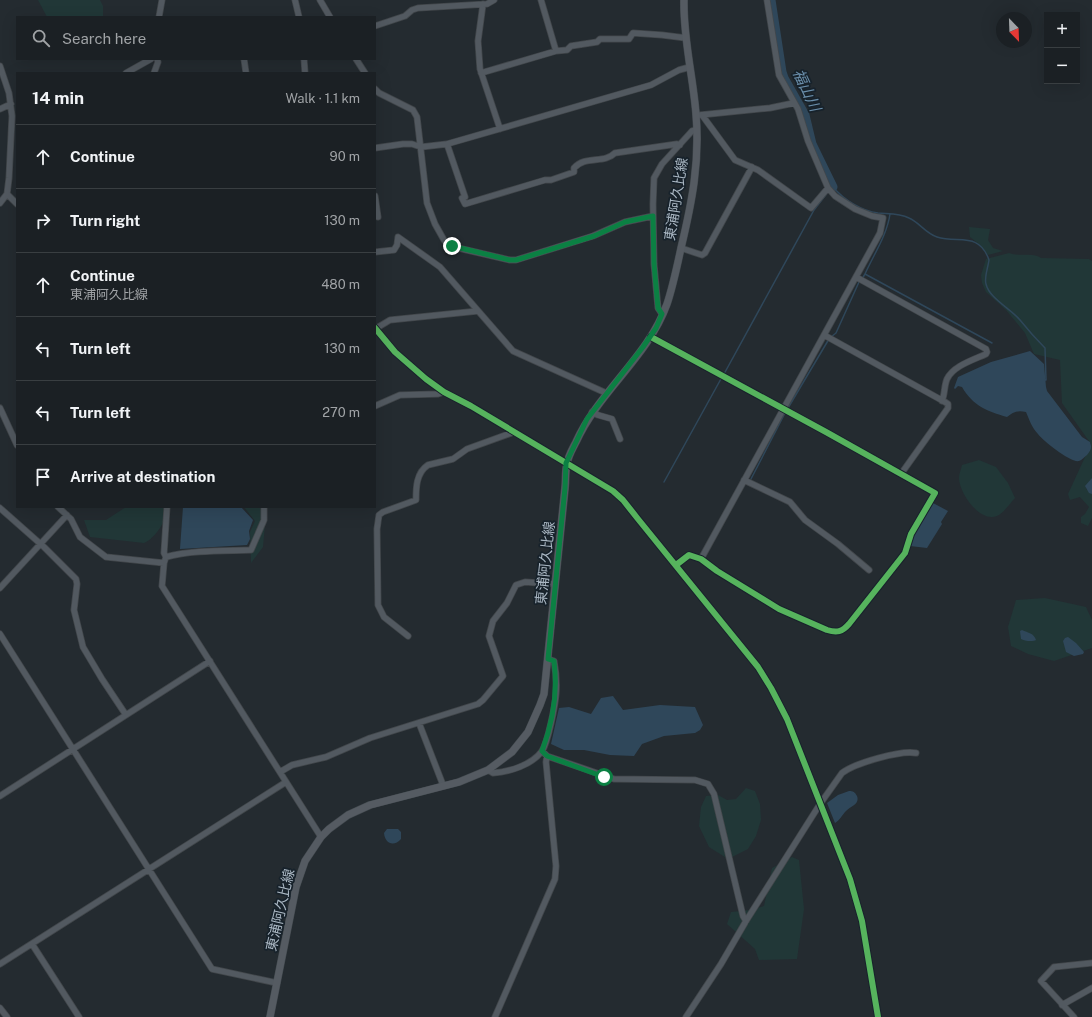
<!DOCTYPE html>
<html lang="en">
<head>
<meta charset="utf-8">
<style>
  body { margin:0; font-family:"Public Sans","Noto Sans JP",sans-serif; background:#282d31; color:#f1f3f6 }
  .controls { position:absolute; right:12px; top:12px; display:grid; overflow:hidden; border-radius:0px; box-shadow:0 4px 16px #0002 }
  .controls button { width:36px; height:36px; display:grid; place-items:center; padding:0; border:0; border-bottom:1px solid #393e41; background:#1b2024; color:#f1f3f6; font:20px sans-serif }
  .compass { position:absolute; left:996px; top:12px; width:36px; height:36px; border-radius:50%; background:#1b2024; box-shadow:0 4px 16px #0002; rotate:157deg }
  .stop { position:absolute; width:12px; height:12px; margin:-9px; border:3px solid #0b8043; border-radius:50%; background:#fff }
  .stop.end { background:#0b8043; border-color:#fff; box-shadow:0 1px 4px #0008 }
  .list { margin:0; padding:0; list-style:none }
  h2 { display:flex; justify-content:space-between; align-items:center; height:52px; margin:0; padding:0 16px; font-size:17px }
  h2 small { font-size:13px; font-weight:400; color:#a0a3a6 }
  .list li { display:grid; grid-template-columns:26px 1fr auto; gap:12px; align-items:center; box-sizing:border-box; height:64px; padding:0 16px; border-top:1px solid #393e41 }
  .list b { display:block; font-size:15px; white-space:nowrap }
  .list p { margin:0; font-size:13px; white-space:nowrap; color:#a0a3a6 }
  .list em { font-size:13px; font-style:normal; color:#a0a3a6 }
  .icon { flex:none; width:22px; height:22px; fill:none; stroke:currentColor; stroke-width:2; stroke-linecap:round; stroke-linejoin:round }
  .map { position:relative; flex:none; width:1092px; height:1017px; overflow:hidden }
  .search { position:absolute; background:#1b2024; box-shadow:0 4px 16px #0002; left:16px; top:16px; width:360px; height:44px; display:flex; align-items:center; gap:10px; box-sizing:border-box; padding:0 14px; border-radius:0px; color:#a0a3a6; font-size:15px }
  .panel { position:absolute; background:#1b2024; box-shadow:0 4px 16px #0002; left:16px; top:72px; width:360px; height:436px; border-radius:0px }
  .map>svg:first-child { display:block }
  .green { fill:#213737 }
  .water { fill:#2f475a }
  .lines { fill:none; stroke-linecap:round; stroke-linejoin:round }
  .stream { stroke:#2f475a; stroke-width:1.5 }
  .river { stroke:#2f475a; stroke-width:9 }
  .minor-casing { stroke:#42474b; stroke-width:7 }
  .major-casing { stroke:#41484d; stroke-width:8 }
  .minor { stroke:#525960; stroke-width:5.5 }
  .major { stroke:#555b62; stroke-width:7 }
  .cycleway-casing { stroke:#17222b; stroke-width:8 }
  .cycleway { stroke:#56b35d; stroke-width:6 }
  .route { stroke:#0b8043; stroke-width:5 }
  .labels { text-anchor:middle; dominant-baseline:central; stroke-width:3.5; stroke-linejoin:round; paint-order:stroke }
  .street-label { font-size:14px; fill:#abb8c4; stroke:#17222b }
  .water-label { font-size:15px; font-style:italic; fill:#6a8eaa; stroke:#17222b }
</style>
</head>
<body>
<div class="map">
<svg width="1092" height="1017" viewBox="0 0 1092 1017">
  <rect width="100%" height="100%" fill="#242b30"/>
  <!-- green -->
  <path class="green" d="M38 0H100L103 6V17H47Z
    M969 227 990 229 988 240 993 248 1003 251 988 255 980 245 970 237Z
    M1009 253C1020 257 1033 252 1041 258L1089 259 1092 261V478L1086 489 1092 492V518L1088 526 1081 523V517L1085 514 1089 507 1080 497 1070 500 1068 494 1091 444 1062 403 1060 360 1034 354 1025 333 1006 310 986 292 982 283 981 275 986 259Z
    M979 460 996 467 1008 483 1015 498C1010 503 1004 513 997 516 980 523 959 493 959 478 959 474 961 469 962 465Z
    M126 507H164C164 511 166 517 164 521 160 529 152 540 144 543L90 537 84 520H106Z
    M244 507H260L265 525 263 547 251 563 250 532 255 521Z
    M1045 598 1086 607 1092 620V648L1054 661 1028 654 1011 646 1008 627 1016 600Z
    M746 788 755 791 760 804 761 820 756 836 748 849 728 859 709 847 699 826 701 807 706 796 718 795 727 800 736 799Z
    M792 857 799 860 804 909 797 959 759 960 755 949 727 924 731 912 751 910 764 906 772 868Z"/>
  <!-- water -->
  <path class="water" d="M1030 351 1044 364 1046 387 1047 391 1082 437 1090 442C1092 448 1091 450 1087 455 1084 457 1082 460 1079 461 1071 463 1043 441 1038 434 1032 428 1029 419 1026 412 1017 410 1014 412 1007 417 987 411 973 406 962 387L958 386 955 389 954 388 958 377 991 362Z
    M1092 478V494L1089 493 1085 486Z
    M933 503 948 511 941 522 942 524 927 548 910 546 912 538Z
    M183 507H241L253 520 249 531 250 539 247 545 180 549Z
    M1022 630C1028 633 1034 633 1036 640 1033 642 1024 641 1021 639L1020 631Z
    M1068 637 1076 643 1084 652 1083 654 1074 656 1066 652 1063 641 1065 638Z
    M613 696 623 710 660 705 695 707 703 725 700 730 695 733 664 736 642 744 634 756 610 755 584 750H564L551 744 559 708 569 707 591 714 601 698Z
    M849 791C853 791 855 792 857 796 860 804 851 806 846 811 842 815 840 820 835 823L827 803 838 795Z
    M387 829H398L401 832V839C394 847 385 844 384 833Z"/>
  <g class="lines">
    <!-- stream -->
    <path class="stream" d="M831 189 833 187C844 200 862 211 878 213 889 214 899 213 909 218 919 222 925 233 937 237 958 244 979 231 989 260 988 268 984 277 986 284 989 298 1011 309 1020 320 1028 330 1036 339 1045 348L1046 380H1045
      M890 214C887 235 874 254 865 274L992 343
      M862 279 865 274
      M831 337 836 333 859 282
      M724 374 814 210 828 192
      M751 479 785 413 829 339
      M664 482 722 377"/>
    <!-- river -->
    <path class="river" d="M771 0 782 72 784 78 805 115 812 144 833 187"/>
    <!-- minor casing -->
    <g class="minor-casing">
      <path id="minor" d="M295 0 299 17
        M320 0 330 17
        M541 0 556 51
        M483 4 478 41 480 69 500 129
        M159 17 162 0
        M375 26 405 16 412 10 418 8 487 4 494 0
        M244 59 246 73
        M304 59 305 73
        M356 59 365 73
        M0 66 9 93 12 116 9 178 7 194 0 203
        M126 73 151 59
        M154 73 158 62 157 59
        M481 73 556 51 567 50 571 46 597 42 600 39H629L633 33 662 35 686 38
        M375 89 379 93 413 110 417 117 427 203 435 224 444 240 449 245 458 248 510 260H516L593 236 625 222 653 216
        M0 109 11 104
        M700 115 770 108 794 103
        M702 115 735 160 758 170 811 208 828 188
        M447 144 465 197 462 198 465 204 545 180H551L574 172V168C585 155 604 164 615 153L677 144 680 145
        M375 148 403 144H412L421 147 447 144 651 85 679 70 690 67
        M7 194 17 204
        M375 196 378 217
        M681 248 702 255 705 253 752 167
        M375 252 394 250 397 245 398 237 440 267 513 351 606 393
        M856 277 986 349 987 352 986 354C973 360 953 366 947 379 944 386 945 394 942 401
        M662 314 658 308 654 264 653 204 654 178 662 164 692 131 696 130
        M375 328 395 352 426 379 444 392 471 406 613 491 623 500 638 519 758 667 771 688 787 719 850 879 862 921 878 1017
        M375 329 390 320 478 311
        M824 335 945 402 948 404V408L901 474
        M651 337 826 432 935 493 911 534 905 553 849 624C842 632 837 633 827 630L779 609 717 571 701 559 689 555 676 565
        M375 406 400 395 438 394 444 392
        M0 408 17 445
        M592 412 598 415 612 419 620 439
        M744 480 790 502 805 520 838 544 869 570
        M58 507 71 519 80 537 106 557 164 563
        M167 507 164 553 166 557 164 563 162 586 321 837
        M0 508 44 547 76 579 77 584 74 610 83 647 102 679 126 715
        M166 557C192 550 224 551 251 550L264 520V507
        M701 559 880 233 883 218 872 216 855 209 835 196 828 188 808 141 798 109 779 75 767 0
        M0 588 67 515
        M0 634 212 969 277 983
        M408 636 384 617 378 605 377 529 379 515 383 512 416 500C416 488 416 473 428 465L453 459 467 449 514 432
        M419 723 443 785
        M547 756 614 779 695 780 708 784 714 794 743 916 746 921
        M488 770 493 773C509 772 532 765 542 751 548 742 555 706 556 694 557 683 556 672 554 661L548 659
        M280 772 292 765 326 757 370 738 478 704 483 700 503 676 489 636 493 621 507 603 516 585 525 582 555 584
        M0 796 210 661
        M32 944 79 1017
        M0 964 286 782
        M1062 1005 1092 988
        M0 1008 7 1017
        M495 1017 555 879 556 866 546 762 547 756 542 751
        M686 1017 721 964 746 921 820 804 842 773C855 763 901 750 916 753
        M1074 1017 1041 981 1054 967 1092 963"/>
    </g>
    <!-- major casing -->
    <g class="major-casing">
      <path id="major" d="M270 1017 296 887 305 861 321 837 329 829 348 815 370 805 459 782 488 770 512 752 528 732 540 705 544 694 565 488C566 480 565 471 567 464 568 456 573 448 576 442 599 391 648 357 667 304 673 286 677 267 681 248 692 202 700 162 696 114 693 76 683 38 684 0"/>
    </g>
    <!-- minor -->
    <use href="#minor" class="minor"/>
    <!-- major -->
    <use href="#major" class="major"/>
    <!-- cycleway casing -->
    <g class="cycleway-casing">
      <path id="cycleway" d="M375 328 395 352 426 379 444 392 471 406 613 491 623 500 638 519 758 667 771 688 787 719 850 879 862 921 878 1017
        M651 337 826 432 935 493 911 534 905 553 849 624C842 632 837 633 827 630L779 609 717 571 701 559 689 555 676 565"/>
    </g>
    <!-- cycleway -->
    <use href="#cycleway" class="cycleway"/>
  </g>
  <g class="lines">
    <!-- route -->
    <path class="route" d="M452 246 510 260H516L594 236 625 222 653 216 654 264 658 308 662 314 656 328 643 347 587 419 566 463 565 488 548 659 554 661C558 692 553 722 542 751L547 756 604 777"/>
  </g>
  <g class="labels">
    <!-- street labels -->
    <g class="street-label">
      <text transform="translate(676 199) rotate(-81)">東浦阿久比線</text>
      <text transform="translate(545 563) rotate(-84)">東浦阿久比線</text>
      <text transform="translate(280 910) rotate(-77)">東浦阿久比線</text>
    </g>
    <!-- water labels -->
    <g class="water-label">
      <text transform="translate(807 90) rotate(65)">福山川</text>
    </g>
  </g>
</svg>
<div class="controls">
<button>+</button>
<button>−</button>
</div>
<svg class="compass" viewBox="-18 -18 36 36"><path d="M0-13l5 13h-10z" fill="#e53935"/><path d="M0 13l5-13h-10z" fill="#a0a3a6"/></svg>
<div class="stop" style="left:604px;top:777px"></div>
<div class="stop end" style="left:452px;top:246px"></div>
<div class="search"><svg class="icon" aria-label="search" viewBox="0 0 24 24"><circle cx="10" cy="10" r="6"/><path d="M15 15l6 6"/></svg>Search here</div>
<section class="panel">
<h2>14 min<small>Walk · 1.1 km</small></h2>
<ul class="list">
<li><svg class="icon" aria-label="ahead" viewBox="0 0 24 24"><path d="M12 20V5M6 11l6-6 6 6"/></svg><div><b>Continue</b></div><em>90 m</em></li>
<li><svg class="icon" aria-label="right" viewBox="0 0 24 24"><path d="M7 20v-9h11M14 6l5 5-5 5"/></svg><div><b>Turn right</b></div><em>130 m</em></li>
<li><svg class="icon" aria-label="ahead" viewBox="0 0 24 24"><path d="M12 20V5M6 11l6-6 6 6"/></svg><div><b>Continue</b><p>東浦阿久比線</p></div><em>480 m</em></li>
<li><svg class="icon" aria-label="left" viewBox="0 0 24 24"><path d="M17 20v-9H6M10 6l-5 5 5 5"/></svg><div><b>Turn left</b></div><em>130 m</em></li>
<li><svg class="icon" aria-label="left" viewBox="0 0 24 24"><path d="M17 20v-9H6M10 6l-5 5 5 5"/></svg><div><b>Turn left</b></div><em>270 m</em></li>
<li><svg class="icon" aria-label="arrive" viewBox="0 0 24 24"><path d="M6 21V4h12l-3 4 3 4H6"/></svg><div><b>Arrive at destination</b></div></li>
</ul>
</section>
</div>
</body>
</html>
